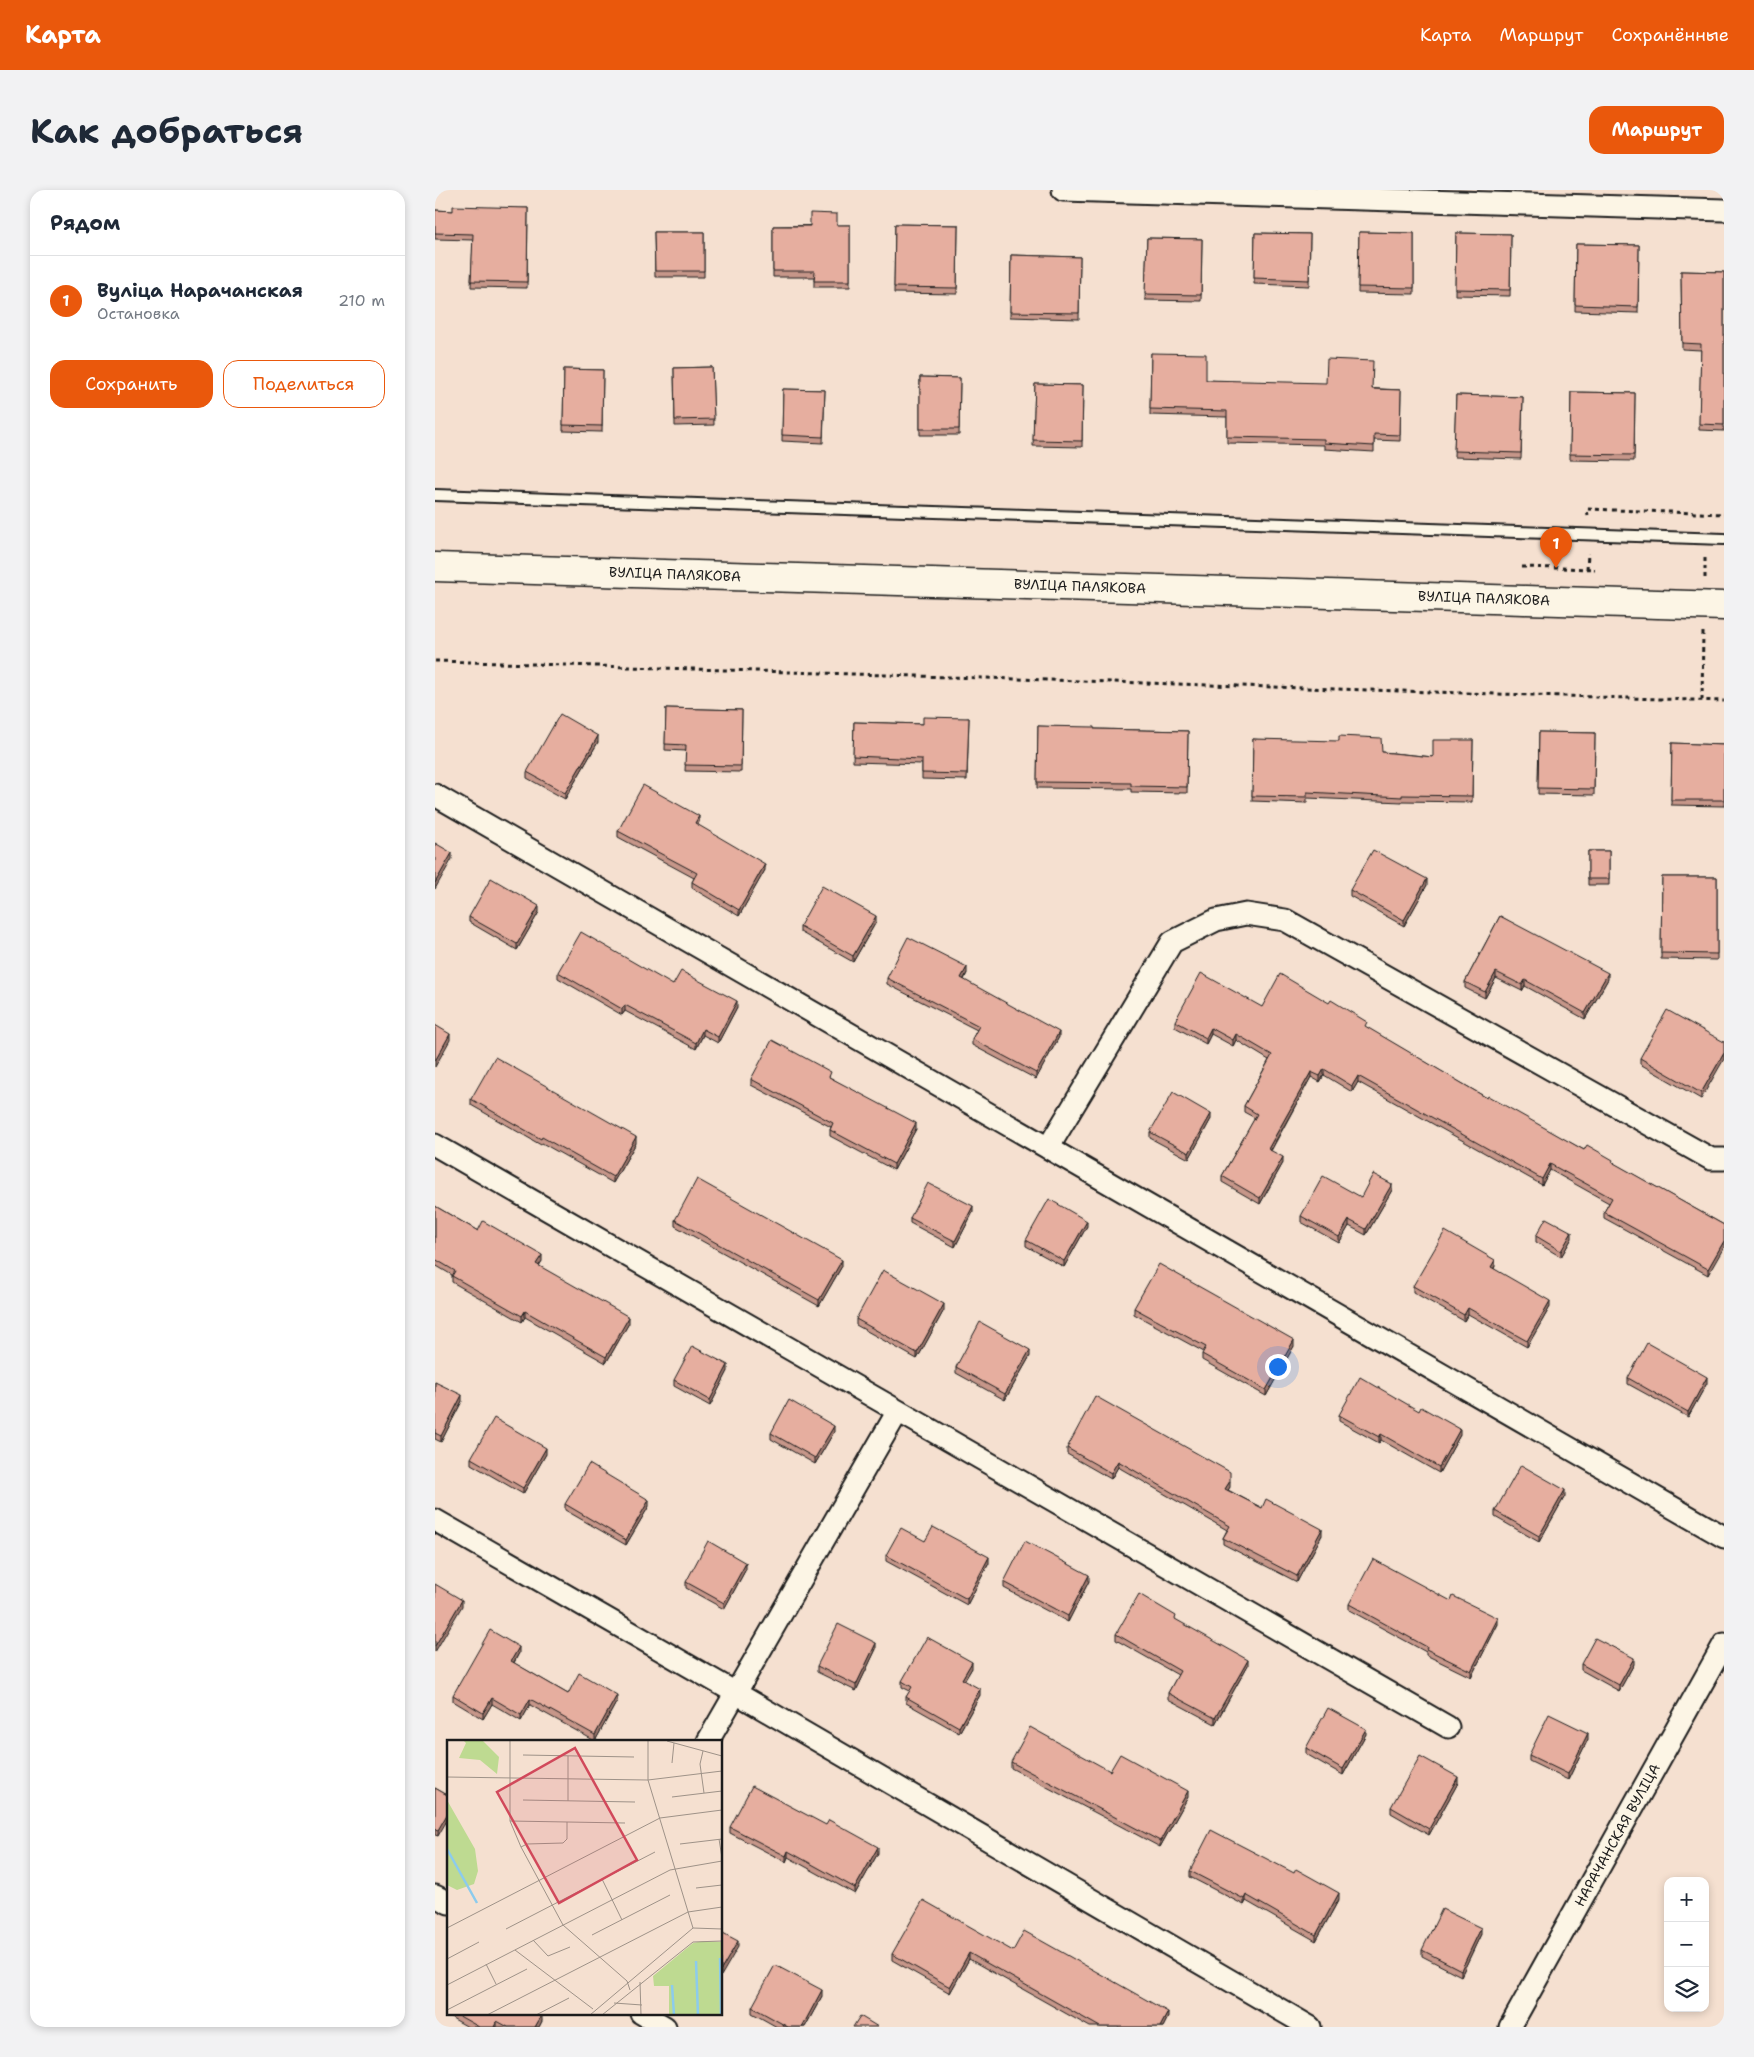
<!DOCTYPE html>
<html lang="ru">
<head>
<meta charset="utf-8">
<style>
  body { margin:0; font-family:"Shantell Sans",sans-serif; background:#f2f2f3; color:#1f2937 }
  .controls { position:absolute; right:15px; bottom:15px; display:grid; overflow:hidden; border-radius:10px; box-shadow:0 2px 8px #0003 }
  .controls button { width:45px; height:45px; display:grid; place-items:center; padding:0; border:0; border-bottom:1px solid #e0e1e3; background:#fff; color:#1f2937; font:25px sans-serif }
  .you { position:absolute; left:842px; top:1176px; width:18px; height:18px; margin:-12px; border:4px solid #fff; border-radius:50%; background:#1a73e8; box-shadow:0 0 0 8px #1a73e833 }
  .badge { display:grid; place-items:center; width:32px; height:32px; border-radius:50%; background:#ea580c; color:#fff; font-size:16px; font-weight:700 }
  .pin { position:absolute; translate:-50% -41px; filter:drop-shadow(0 1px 2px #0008) }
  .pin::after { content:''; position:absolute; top:26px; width:18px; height:15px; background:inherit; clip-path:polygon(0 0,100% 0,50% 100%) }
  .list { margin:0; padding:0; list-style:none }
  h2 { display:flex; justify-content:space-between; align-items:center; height:65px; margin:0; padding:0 20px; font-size:21px }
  h2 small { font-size:16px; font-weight:400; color:#747a83 }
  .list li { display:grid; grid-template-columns:32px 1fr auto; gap:15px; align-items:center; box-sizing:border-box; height:90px; padding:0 20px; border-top:1px solid #e0e1e3 }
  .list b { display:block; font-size:19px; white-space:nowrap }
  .list p { margin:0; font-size:16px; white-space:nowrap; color:#747a83 }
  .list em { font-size:16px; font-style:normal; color:#747a83 }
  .actions { display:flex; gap:10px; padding:15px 20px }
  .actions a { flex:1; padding:11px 0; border:1px solid #ea580c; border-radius:15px; text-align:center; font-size:18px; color:#ea580c }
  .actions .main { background:#ea580c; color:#fff }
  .icon { flex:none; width:28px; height:28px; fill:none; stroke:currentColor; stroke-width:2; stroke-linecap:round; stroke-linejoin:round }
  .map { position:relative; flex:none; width:1289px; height:1837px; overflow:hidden; border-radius:15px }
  header { display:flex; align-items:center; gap:30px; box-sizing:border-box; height:70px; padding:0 25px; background:#ea580c; color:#fff }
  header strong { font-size:24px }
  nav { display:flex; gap:28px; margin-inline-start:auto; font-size:18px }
  .intro { display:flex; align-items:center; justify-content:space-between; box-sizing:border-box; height:120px; padding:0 30px }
  h1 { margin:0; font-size:35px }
  .button { padding:12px 22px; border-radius:15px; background:#ea580c; color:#fff; font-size:18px; font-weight:700 }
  main { display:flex; gap:30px; padding:0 30px }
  aside { flex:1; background:#fff; border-radius:15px; box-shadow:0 2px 8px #0003 }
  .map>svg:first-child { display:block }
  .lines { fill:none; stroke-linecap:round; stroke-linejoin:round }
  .lane-casing { stroke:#1c1c1c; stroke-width:14 }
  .street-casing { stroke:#1c1c1c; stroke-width:25 }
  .secondary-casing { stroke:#1c1c1c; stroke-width:31 }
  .path { stroke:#1c1c1c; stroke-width:3; stroke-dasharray:4 4; stroke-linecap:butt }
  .lane { stroke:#fcf5e5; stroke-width:10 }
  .street { stroke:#fcf5e5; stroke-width:21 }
  .secondary { stroke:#fcf5e5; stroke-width:28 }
  .wall { fill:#c69689; stroke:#1c1c1c }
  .shaded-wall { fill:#a17a6f; stroke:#1c1c1c }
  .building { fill:#e6ae9f; stroke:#1c1c1c }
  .labels { text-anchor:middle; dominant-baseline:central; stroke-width:4; stroke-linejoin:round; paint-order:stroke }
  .street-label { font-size:14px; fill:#1c1c1c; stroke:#fcf5e5 }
  .inset-river { fill:none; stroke:#8ccbed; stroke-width:2.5 }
  .inset-road { fill:none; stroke:#9e9288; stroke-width:1 }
  .view { fill:#d1495b; fill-opacity:0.15; stroke:#d1495b; stroke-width:2.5 }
  .inset-edge { fill:none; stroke:#1c1c1c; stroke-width:2.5 }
</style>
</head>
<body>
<header>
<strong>Карта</strong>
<nav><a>Карта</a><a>Маршрут</a><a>Сохранённые</a></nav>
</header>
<div class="intro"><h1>Как добраться</h1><a class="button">Маршрут</a></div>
<main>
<aside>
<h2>Рядом<small></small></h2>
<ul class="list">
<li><span class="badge">1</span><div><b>Вуліца Нарачанская</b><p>Остановка</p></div><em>210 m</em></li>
</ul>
<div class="actions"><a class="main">Сохранить</a><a>Поделиться</a></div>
</aside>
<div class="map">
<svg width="1289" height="1837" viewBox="0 0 1289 1837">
  <rect width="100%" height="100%" fill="#f5e0d0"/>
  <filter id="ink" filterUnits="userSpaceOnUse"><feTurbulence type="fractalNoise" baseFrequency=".02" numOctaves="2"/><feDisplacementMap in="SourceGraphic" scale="10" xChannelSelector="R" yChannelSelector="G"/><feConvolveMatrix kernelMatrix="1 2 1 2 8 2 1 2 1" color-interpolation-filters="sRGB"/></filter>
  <g filter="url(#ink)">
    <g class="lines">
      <!-- lane casing -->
      <g class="lane-casing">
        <path id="lane" d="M0 305 1289 349"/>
      </g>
      <!-- street casing -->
      <g class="street-casing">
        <path id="street" d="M628 0 1289 20
          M0 605 1289 1347
          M0 955 1013 1537
          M613 958 737 752 781 730 811 724 850 730 1276 969H1289
          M0 1330 301 1503 875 1837
          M273 1551 463 1221
          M0 1706 14 1713
          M206 1823 230 1837
          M1075 1837 1289 1454"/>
      </g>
      <!-- secondary casing -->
      <g class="secondary-casing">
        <path id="secondary" d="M0 377 1289 416"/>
      </g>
      <!-- path -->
      <path class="path" d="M1153 326 1152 319 1289 324
        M1087 377 1160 379
        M1152 379 1153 363
        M1270 388V367
        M0 471 1289 511
        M1267 510 1268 441"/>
      <!-- lane -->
      <use href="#lane" class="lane"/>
      <!-- street -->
      <use href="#street" class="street"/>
      <!-- secondary -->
      <use href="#secondary" class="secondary"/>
    </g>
    <!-- wall -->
    <path class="wall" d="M93 18 92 98 36 97 38 50 0 49V20L18 21Z
      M460 34 523 35 522 104 459 103Z
      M415 35V97H379V87H338V36Z
      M219 42H269V87H220Z
      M924 42 979 43V104L923 103Z
      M820 43 875 44 874 96 819 94Z
      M1021 43 1076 44 1075 106 1020 105Z
      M712 48 767 49 766 111 710 110Z
      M1141 54 1204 55 1203 123 1140 121Z
      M576 65 645 67 644 129 575 127Z
      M1246 81 1289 82V241L1264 240 1266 160 1247 159Z
      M716 163 771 190 966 200 965 251 939 250V262L889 259V255L792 253V227L715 225Z
      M277 177 279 235 240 236 239 178Z
      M129 179 168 180 167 242 128 241Z
      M485 187 525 188 524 245H485Z
      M600 194 648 195 647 257 598 256Z
      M348 199 390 200 388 253 347 251Z
      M1136 202 1200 203 1199 271 1135 270Z
      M1021 205 1088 207 1086 269 1019 267Z
      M231 518 307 520 306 582 250 581 251 561 230 560Z
      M534 528 532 590 487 589V574L418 572 419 532 488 534Z
      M603 536 659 539 753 541 752 603 696 602V599L602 598Z
      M1104 542 1160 543 1159 605 1103 604Z
      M818 549 998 567 1038 550 1037 612 967 611V612L872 608V613L817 611Z
      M163 552 130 609 92 588V582Z
      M1237 553 1289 555V616L1236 615Z
      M264 632 262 635 330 680 304 726 257 698V692L259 688 183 647V641Z
      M1153 661H1174V695H1153Z
      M1227 687H1282V770L1226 769Z
      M992 695 969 736 915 706V700Z
      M104 722 82 760 34 732V727Z
      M1065 726 1173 789 1150 829 1090 796 1087 801 1061 788 1050 808 1030 798V792Z
      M441 732 418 772 365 742V736Z
      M123 782 238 795 302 817 283 853 268 845 261 859 190 821 187 825 123 788Z
      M532 783 529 790 624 847 601 889 537 855V849L542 840 452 794V788Z
      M827 817 932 838 1052 908 1149 960 1178 973 1289 1035 1273 1085 1169 1028V1022L1174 1013 1115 980 1107 995 923 892 917 902 889 885 885 892 876 887 836 961 848 973 825 1014 787 992V986L820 928 809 922V916L834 870 801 850 798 856 776 844 771 854 740 837V831Z
      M1289 852 1266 909 1205 874V868Z
      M396 888 481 939 459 980 395 946V940L396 937 316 895V889Z
      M36 909 201 953 178 993 107 953 106 955 36 915Z
      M776 929 754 969 715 948V942Z
      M957 1000 931 1045 914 1036 904 1053 866 1032V1026L926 1007Z
      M0 1016 43 1041 107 1071 104 1076 194 1133 171 1173 90 1127 87 1132 17 1092V1085L0 1075Z
      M538 1022 520 1057 475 1033V1028Z
      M240 1030 407 1076 384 1116 240 1036Z
      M652 1036 629 1077 591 1056V1050Z
      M1101 1046 1137 1048 1126 1067 1101 1052Z
      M1060 1076 1059 1079 1115 1117 1092 1157 1033 1124 1029 1131 978 1102V1096Z
      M699 1118 859 1156 831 1206 767 1170V1164L769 1162 699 1124Z
      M509 1120 482 1169 421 1135V1129Z
      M595 1166 570 1210 521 1183V1177Z
      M293 1181 275 1216 239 1196V1190Z
      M1193 1188 1272 1193 1253 1227 1193 1194Z
      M0 1192 27 1211 6 1252 0 1249Z
      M904 1225 1025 1245 1004 1283 946 1250 944 1253 904 1231Z
      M399 1242 380 1274 336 1249V1243Z
      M632 1258 795 1297 793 1300 827 1318 887 1345 862 1392 788 1354V1348L792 1340 683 1277 676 1289 632 1264Z
      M111 1264 88 1304 36 1274V1268Z
      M1130 1306 1104 1352 1060 1327V1321Z
      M130 1314 214 1316 191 1355 130 1320Z
      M490 1351 554 1373 532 1415 451 1371V1365Z
      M311 1379 289 1419 251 1398V1392Z
      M654 1391 633 1432 569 1398V1392Z
      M1016 1411 1063 1434 1036 1487 991 1465V1462L914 1420V1414Z
      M741 1430 813 1475 780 1534 733 1509V1503L743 1485 681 1450V1444Z
      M441 1459 421 1501 382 1482V1476Z
      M84 1463 79 1473 133 1504 182 1511 160 1551 95 1515 86 1531 57 1514 48 1529 18 1511V1505Z
      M1146 1474H1199L1184 1501 1146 1480Z
      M537 1478 529 1491 545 1505 524 1543 471 1513V1507L475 1501 467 1497V1491Z
      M931 1544 908 1585 871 1564V1558Z
      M1153 1549 1133 1590 1094 1571V1565Z
      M576 1572 675 1581 753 1607 725 1657 576 1578Z
      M1023 1593 994 1645 956 1623V1617Z
      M0 1598 14 1606 3 1646 0 1645Z
      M295 1637 443 1663 420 1704 353 1667 351 1672 295 1643Z
      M755 1681 904 1709 881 1751 811 1711 809 1715 755 1687Z
      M1046 1744 1026 1786 987 1766V1760Z
      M578 1761 733 1827 728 1837H655L534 1769 515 1803 457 1770V1764Z
      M387 1806 370 1837H342L317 1823V1817Z
      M17 1823H103L107 1831 104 1837H33L17 1828Z"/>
    <!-- shaded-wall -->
    <path class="shaded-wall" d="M163 546V552L130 609V603Z
      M264 626V632L260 639V633Z
      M17 663V669L0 699V693Z
      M330 674V680L304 726V720Z
      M992 689V695L969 736V730Z
      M104 716V722L82 760V754Z
      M441 726V732L418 772V766Z
      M532 777V783L526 794V788Z
      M1061 782V788L1050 808V802Z
      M1173 783V789L1150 829V823Z
      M1090 790V796L1087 801V795Z
      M302 811V817L283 853V847Z
      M190 815V821L187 825V819Z
      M776 838V844L771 854V848Z
      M268 839V845L261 859V853Z
      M624 842V847L601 889V883Z
      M15 844V850L0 877V871Z
      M801 844V850L798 856V850Z
      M1289 863V869L1266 909V903Z
      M889 879V885L885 892V886Z
      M876 882V887L833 965V959Z
      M923 886V892L917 902V896Z
      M776 924V929L754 969V963Z
      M481 933V939L459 980V974Z
      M201 947V953L178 993V987Z
      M848 967V973L825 1014V1008Z
      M1115 974V980L1107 995V989Z
      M957 994V1000L931 1045V1039Z
      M538 1016V1022L520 1057V1051Z
      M914 1030V1036L904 1053V1047Z
      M652 1031V1036L629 1077V1071Z
      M1137 1042V1048L1126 1067V1061Z
      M1289 1051V1057L1273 1085V1079Z
      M107 1065V1071L101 1080V1074Z
      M407 1070V1076L384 1116V1110Z
      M1060 1070V1076L1056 1083V1077Z
      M1115 1111V1117L1092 1157V1151Z
      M509 1114V1120L482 1169V1163Z
      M1033 1118V1124L1029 1131V1125Z
      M90 1121V1127L87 1132V1126Z
      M194 1127V1133L171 1173V1167Z
      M859 1150V1156L831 1206V1200Z
      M595 1160V1166L570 1210V1204Z
      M293 1175V1181L275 1216V1210Z
      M1272 1187V1193L1253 1227V1222Z
      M27 1205V1211L6 1252V1246Z
      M399 1236V1242L380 1274V1268Z
      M1025 1239V1245L1004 1283V1277Z
      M946 1244V1250L944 1253V1247Z
      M111 1258V1264L88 1304V1298Z
      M683 1271V1277L676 1289V1283Z
      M795 1291V1297L790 1305V1299Z
      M1130 1300V1306L1104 1352V1346Z
      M214 1310V1316L191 1355V1350Z
      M887 1339V1345L862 1392V1386Z
      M554 1367V1373L532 1415V1409Z
      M311 1373V1379L289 1419V1413Z
      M654 1385V1391L633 1432V1426Z
      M27 1410V1416L0 1462V1456Z
      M1063 1428V1434L1036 1487V1481Z
      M441 1453V1459L421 1501V1495Z
      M84 1457V1463L76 1477V1471Z
      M1199 1468V1474L1184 1501V1495Z
      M813 1470V1475L780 1534V1528Z
      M537 1472V1478L527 1495V1489Z
      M545 1499V1505L524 1543V1537Z
      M182 1505V1511L160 1551V1545Z
      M57 1508V1514L48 1529V1523Z
      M95 1509V1515L86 1531V1525Z
      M931 1539V1544L908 1585V1579Z
      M1153 1543V1549L1133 1590V1584Z
      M1023 1587V1593L994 1645V1639Z
      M753 1601V1607L725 1657V1651Z
      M14 1621V1627L3 1646V1640Z
      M443 1657V1663L420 1704V1698Z
      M353 1661V1667L351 1672V1666Z
      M904 1703V1709L881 1751V1745Z
      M811 1705V1711L809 1715V1709Z
      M1046 1738V1744L1026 1786V1780Z
      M303 1751V1757L286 1786V1780Z
      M534 1763V1769L515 1803V1797Z
      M387 1800V1806L370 1837H367Z
      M733 1822V1827L728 1837H725Z
      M107 1825V1831L104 1837H100Z
      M62 1831V1837H59Z"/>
    <!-- building -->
    <path class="building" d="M18 16 93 18 92 92 36 91 38 44 0 43V20L18 21Z
      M375 23 402 24V35H415V91H379L380 81H338V36H375Z
      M460 34 523 35 522 98 459 97Z
      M219 42H269V81H220Z
      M924 42 979 43V98L923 97Z
      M820 43 875 44 874 90 819 88Z
      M1021 43 1076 44 1075 100 1020 99Z
      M712 48 767 49 766 105 710 104Z
      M1141 54 1204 55 1203 117 1140 115Z
      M576 65 645 67 644 123 575 122Z
      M1246 81 1289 82V235L1264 234 1266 154 1247 153Z
      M716 163 771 164V190L891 193 892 169 938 171 937 199 966 200 965 245 939 244V256L889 253V249L792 247V221L715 219Z
      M277 177 279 229 240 230 239 178Z
      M129 179 168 180 167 236 128 235Z
      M485 187 525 188 524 239H485Z
      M600 194 648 195 647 251 598 250Z
      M348 199 390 200 388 247 347 245Z
      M1136 202 1200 203 1199 265 1135 264Z
      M1021 205 1088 207 1086 263 1019 261Z
      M231 518 307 520 306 576 250 575 251 555 230 554Z
      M125 524 163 546 130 603 92 582Z
      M488 527 534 528 532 584 487 583V569L418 566 419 532 488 534Z
      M603 536 659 537V539L753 541 752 597 696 596V593L602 592Z
      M1104 542 1160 543 1159 599 1103 598Z
      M904 546 946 548 947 562 998 567V550H1038L1037 606 967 605V607L872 602V607L817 606 818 549 904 551Z
      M1237 553 1289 555V610H1236Z
      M208 595 264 626 260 633 330 674 304 720 257 692 262 683 183 641Z
      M0 653 17 663 0 693Z
      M938 660 992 689 969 730 915 700Z
      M1153 661H1174V689H1153Z
      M1227 687H1282V764L1226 763Z
      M56 688 104 716 82 754 34 727Z
      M387 696 441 726 418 766 365 736Z
      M1065 726 1173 783 1150 823 1090 790 1087 795 1061 782 1050 802 1030 792Z
      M146 742 238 795 246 781 302 811 283 847 268 839 261 853 190 815 187 819 123 782Z
      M473 747 532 777 526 788 624 842 601 883 537 849 544 836 452 788Z
      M766 783 827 817 845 784 894 813 896 810 932 832 930 836 1052 908 1053 906 1149 960 1152 955 1178 970 1177 972 1289 1035V1051L1273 1079 1169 1022 1177 1008 1115 974 1107 989 923 886 917 896 889 879 885 886 876 882 833 959 848 967 825 1008 787 986 822 924 809 916 837 865 801 844 798 850 776 838 771 848 740 831Z
      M1232 820 1289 852V863L1266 903 1205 868Z
      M0 835 15 844 0 871Z
      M337 850 396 882 394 887 481 933 459 974 395 940 398 933 316 889Z
      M60 867 201 947 178 987 107 947 106 949 36 909Z
      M738 902 776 924 754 963 715 942Z
      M938 984 957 994 931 1039 914 1030 904 1047 866 1026 888 986 926 1007Z
      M262 989 407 1070 384 1110 240 1030Z
      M493 993 538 1016 520 1051 475 1028Z
      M614 1009 652 1031 629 1071 591 1050Z
      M0 1016 43 1041 48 1031 107 1065 101 1074 194 1127 171 1167 90 1121 87 1126 17 1086 20 1081 0 1069Z
      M1111 1028 1137 1042 1126 1061 1101 1046Z
      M1010 1041 1060 1070 1056 1077 1115 1111 1092 1151 1033 1118 1029 1125 978 1096Z
      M724 1074 859 1150 831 1200 767 1164 771 1157 699 1118Z
      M448 1080 509 1114 482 1163 421 1129Z
      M545 1132 595 1160 570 1204 521 1177Z
      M1212 1153 1272 1187 1253 1222 1193 1188Z
      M257 1156 293 1175 275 1210 239 1190Z
      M925 1187 984 1221 986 1217 1025 1239 1004 1277 946 1244 944 1247 904 1225Z
      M0 1192 27 1205 6 1246 0 1243Z
      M660 1206 795 1282V1291L790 1299 827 1318 831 1309 887 1339 862 1386 788 1348 795 1336 683 1271 676 1283 632 1258Z
      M354 1210 399 1236 380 1268 336 1243Z
      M59 1228 111 1258 88 1298 36 1268Z
      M154 1274 214 1310 191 1350 130 1314Z
      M1086 1275 1130 1300 1104 1346 1060 1321Z
      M498 1337 554 1367 532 1409 451 1365 466 1338 490 1351Z
      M273 1351 311 1373 289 1413 251 1392Z
      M590 1351 654 1385 633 1426 569 1392Z
      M938 1369 1016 1411 1018 1406 1063 1428 1036 1481 991 1459 992 1457 914 1414Z
      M0 1394 27 1410 0 1456Z
      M704 1404 741 1426 740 1429 813 1470 780 1528 733 1503 745 1481 681 1444Z
      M403 1434 441 1453 421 1495 382 1476Z
      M55 1440 84 1457 76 1471 133 1504 144 1483 182 1505 160 1545 95 1509 86 1525 57 1508 48 1523 18 1505Z
      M492 1447 537 1472 527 1489 545 1499 524 1537 471 1507 477 1497 467 1491Z
      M1160 1448 1199 1468 1184 1495 1146 1474Z
      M893 1518 931 1539 908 1579 871 1558Z
      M1114 1524 1153 1543 1133 1584 1094 1565Z
      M595 1537 675 1581 685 1564 753 1601 725 1651 576 1572Z
      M985 1566 1023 1587 994 1639 956 1617Z
      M317 1596 391 1635 394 1630 443 1657 420 1698 353 1661 351 1666 295 1637Z
      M0 1598 14 1606V1621L3 1640 0 1639Z
      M776 1640 859 1683 861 1679 904 1703 881 1745 811 1705 809 1709 755 1681Z
      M488 1710 578 1761 589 1741 733 1822 725 1837H665L534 1763 515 1797 457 1764Z
      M1007 1719 1046 1738 1026 1780 987 1760Z
      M286 1742 303 1751 286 1780Z
      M340 1775 387 1800 367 1837H353L317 1817Z
      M19 1823H103L107 1825 100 1837H73L62 1831 59 1837H44Z
      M425 1826 443 1837H418Z"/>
  </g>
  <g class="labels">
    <!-- street labels -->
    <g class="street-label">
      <text transform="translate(240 384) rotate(2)">ВУЛІЦА ПАЛЯКОВА</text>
      <text transform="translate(645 396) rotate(2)">ВУЛІЦА ПАЛЯКОВА</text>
      <text transform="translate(1049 408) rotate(2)">ВУЛІЦА ПАЛЯКОВА</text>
      <text transform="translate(1182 1645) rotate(-61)">НАРАЧАНСКАЯ ВУЛІЦА</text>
    </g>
  </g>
  <!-- overview -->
  <g transform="translate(12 1550)">
    <rect width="275" height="275" fill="#f5e0d0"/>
    <path d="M16 0H35L52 17 50 34 33 20 12 18 19 3ZM0 60 28 109 31 131 27 144 10 150 0 145ZM256 201 275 202V275H222V246H207L206 236 246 203Z" fill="#beda91"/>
    <path class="inset-river" d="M0 109 30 163M273 218 274 275M249 221 251 275M225 245 227 275"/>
    <path class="inset-road" d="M63 0V81L74 107 116 185 180 241 183 250M201 0V40L246 188M220 1 275 16M256 11 253 24 257 53M76 15 187 17M225 23 227 3M0 37 201 40 275 31M225 57 275 51M76 60 188 62M121 61V16M63 81 178 83M272 99 275 118M233 104 275 99M74 107 80 104 116 103 120 99V82M155 139 175 180M249 148 275 145M0 188 213 78 275 70M59 189 208 112M145 195 223 155M86 200 101 216 123 207M68 210 146 269M0 219 32 202M39 224 49 244M193 242 194 275M0 245 223 130 275 121M167 263 195 265M0 270 80 229M40 275 241 172 275 167M89 275 122 258M143 275 246 188 275 189M155 275 246 202 275 201"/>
    <path class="view" d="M128 8 190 120 112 163 50 52Z"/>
    <rect width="275" height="275" class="inset-edge"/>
  </g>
</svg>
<div class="controls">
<button>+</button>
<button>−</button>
<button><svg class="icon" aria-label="layers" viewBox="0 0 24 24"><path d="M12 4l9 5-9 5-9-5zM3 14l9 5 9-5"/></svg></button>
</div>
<div class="you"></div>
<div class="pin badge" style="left:1121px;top:378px">1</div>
</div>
</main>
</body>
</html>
